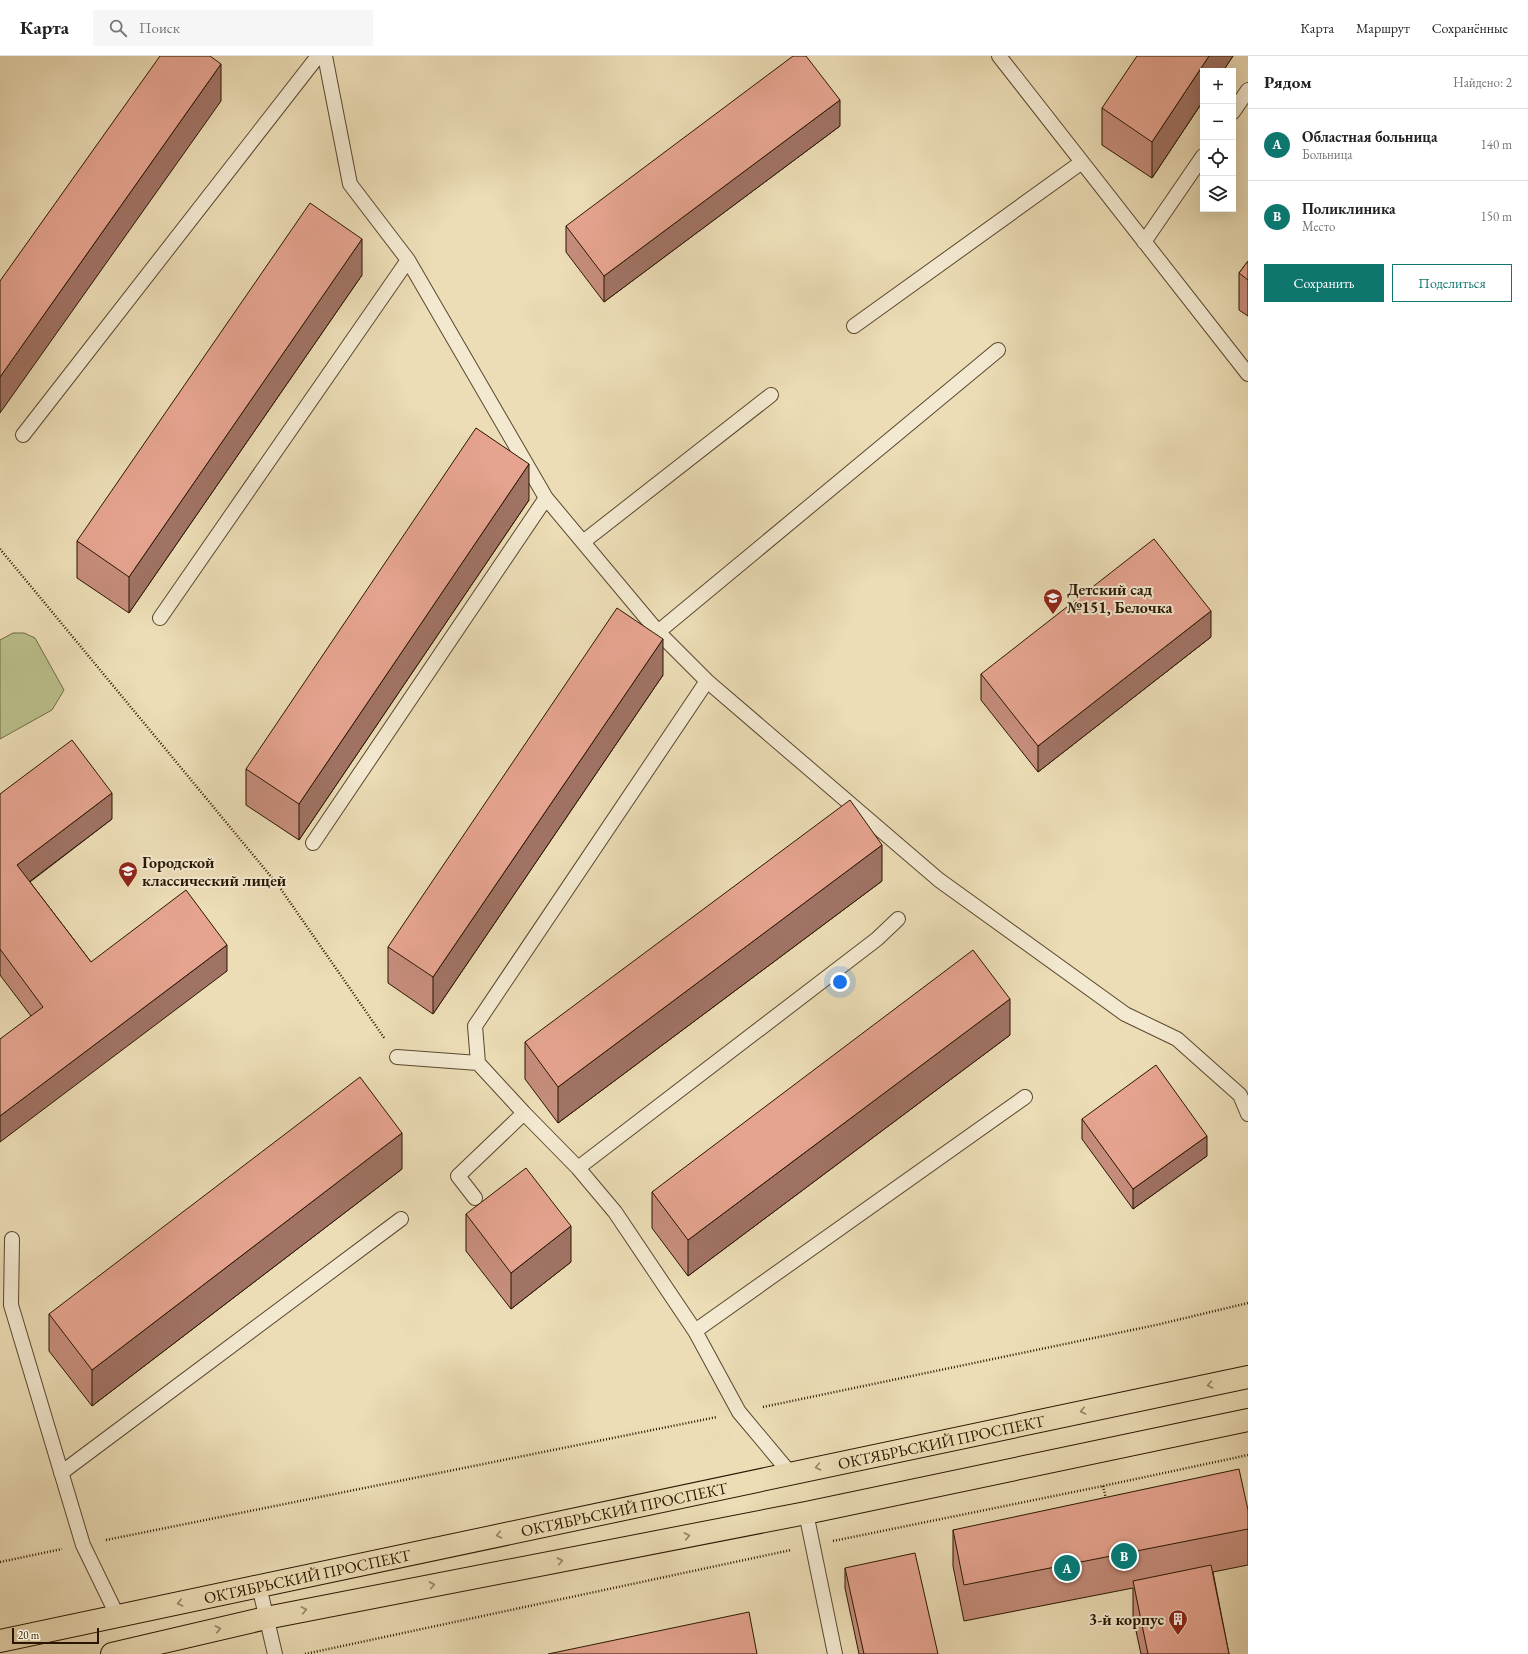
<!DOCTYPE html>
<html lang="ru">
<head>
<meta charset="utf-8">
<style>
  body { margin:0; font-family:"EB Garamond",serif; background:#f6f6f6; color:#222 }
  .controls { position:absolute; right:12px; top:12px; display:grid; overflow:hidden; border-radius:0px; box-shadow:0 4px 16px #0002 }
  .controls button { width:36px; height:36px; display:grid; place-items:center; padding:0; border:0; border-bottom:1px solid #e0e0e0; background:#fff; color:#222; font:20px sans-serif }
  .scale { position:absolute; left:12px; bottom:10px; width:87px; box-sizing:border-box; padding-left:4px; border:2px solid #291600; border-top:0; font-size:11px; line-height:14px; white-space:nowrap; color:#291600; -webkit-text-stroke:3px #f3e9d0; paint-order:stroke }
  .you { position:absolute; left:840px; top:926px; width:14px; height:14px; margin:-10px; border:3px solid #fff; border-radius:50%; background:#1a73e8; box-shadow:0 0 0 6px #1a73e833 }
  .badge { display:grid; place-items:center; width:26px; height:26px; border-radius:50%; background:#0f766e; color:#fff; font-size:13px; font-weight:700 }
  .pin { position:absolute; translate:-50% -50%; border:2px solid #fff; box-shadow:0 1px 4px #0006 }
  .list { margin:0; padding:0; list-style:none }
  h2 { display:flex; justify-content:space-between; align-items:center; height:52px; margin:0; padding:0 16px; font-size:17px }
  h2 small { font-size:13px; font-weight:400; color:#767676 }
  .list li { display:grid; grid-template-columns:26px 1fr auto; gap:12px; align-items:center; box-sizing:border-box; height:72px; padding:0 16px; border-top:1px solid #e0e0e0 }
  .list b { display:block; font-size:15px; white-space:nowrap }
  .list p { margin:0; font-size:13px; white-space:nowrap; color:#767676 }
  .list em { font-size:13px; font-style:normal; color:#767676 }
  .actions { display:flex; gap:8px; padding:12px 16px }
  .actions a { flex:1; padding:9px 0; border:1px solid #0f766e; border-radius:0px; text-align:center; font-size:14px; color:#0f766e }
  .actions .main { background:#0f766e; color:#fff }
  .icon { flex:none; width:22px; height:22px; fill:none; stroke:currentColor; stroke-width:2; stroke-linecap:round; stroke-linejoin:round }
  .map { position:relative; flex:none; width:1248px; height:1598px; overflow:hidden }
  header { display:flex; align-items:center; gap:24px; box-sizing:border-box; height:56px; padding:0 20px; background:#fff; border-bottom:1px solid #e0e0e0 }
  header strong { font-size:19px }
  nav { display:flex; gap:22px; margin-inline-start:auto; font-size:14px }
  .search { width:280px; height:36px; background:#f6f6f6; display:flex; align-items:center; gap:10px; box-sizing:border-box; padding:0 14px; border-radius:0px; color:#767676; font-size:15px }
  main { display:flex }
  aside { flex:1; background:#fff }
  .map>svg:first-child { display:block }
  .green { fill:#bac08c; stroke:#726b46 }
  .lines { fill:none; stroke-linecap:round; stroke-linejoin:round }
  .lane-casing { stroke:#5a482e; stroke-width:16 }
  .primary-casing { stroke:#291600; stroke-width:24 }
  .path { stroke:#291600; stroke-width:2.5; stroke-dasharray:1 2; stroke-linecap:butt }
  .lane { stroke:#f3e9d0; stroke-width:14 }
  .primary { stroke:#ecddb6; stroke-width:22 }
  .wall { fill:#c68d7c; stroke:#291600 }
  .shaded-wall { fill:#a17365; stroke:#291600 }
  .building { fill:#e6a490; stroke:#291600 }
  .oneway { stroke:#948364 }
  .labels { text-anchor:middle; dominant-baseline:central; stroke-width:4; stroke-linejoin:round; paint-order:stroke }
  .poi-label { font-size:16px; font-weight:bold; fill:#291600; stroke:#f3e9d0; text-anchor:start }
  .street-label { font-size:16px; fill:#291600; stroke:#f3e9d0 }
</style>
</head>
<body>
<header>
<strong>Карта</strong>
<div class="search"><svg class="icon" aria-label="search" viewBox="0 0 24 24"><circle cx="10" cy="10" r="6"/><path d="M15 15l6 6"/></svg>Поиск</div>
<nav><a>Карта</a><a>Маршрут</a><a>Сохранённые</a></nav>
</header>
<main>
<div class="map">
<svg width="1248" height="1598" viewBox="0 0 1248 1598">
  <rect width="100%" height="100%" fill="#ecddb6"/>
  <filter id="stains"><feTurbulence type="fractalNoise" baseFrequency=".005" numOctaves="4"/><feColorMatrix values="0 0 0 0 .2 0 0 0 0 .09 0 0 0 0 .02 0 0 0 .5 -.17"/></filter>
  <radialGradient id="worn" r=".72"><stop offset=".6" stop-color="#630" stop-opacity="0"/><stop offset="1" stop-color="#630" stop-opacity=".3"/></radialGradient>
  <!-- green -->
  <path class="green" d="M13 577H24L35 582 64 634 52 654 0 683V584Z"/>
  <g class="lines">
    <!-- lane casing -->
    <g class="lane-casing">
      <path id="lane" d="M325 0 350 128 408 204 546 442 658 576 707 625 939 824 1125 958 1177 983 1240 1039 1248 1058
        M999 0 1248 318
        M1233 56 1248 34
        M1144 186 1203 100
        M854 270 1082 106
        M23 379 318 0
        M583 486 771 339
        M160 562 408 204
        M658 576 998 294
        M313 787 546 442
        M397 1001 478 1007 524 1057
        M478 1007 475 970 707 625
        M578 1112 877 883 898 863
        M475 1142 458 1120 524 1057 578 1112 615 1156 695 1275 739 1356 790 1417
        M12 1183 11 1249 83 1489 118 1561
        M695 1275 1025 1041
        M61 1417 401 1163
        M806 1457 835 1598
        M259 1530 275 1598"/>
    </g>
    <!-- primary casing -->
    <g class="primary-casing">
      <g id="primary">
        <path id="s1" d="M0 1585 1248 1321"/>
        <path d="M112 1598 266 1562 806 1457 1248 1364"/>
      </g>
    </g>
    <!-- path -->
    <path class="path" d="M0 493 278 829 385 983
      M763 1351 1156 1269 1248 1247
      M1103 1430 1106 1443
      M106 1484 717 1361
      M833 1485 1103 1430 1248 1399
      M0 1506 62 1493
      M305 1598 791 1494"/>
    <!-- lane -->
    <use href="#lane" class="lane"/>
    <!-- primary -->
    <use href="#primary" class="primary"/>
  </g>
  <!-- wall -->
  <path class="wall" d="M1233 0 1152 122 1102 89V52Z
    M840 70 604 246 566 196V170Z
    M1248 205V260L1239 254V217Z
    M362 219 129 557 77 522V485Z
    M529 444 299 784 246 749V713Z
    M1211 581 1038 716 981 644V618Z
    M663 619 433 958 388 927V891Z
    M0 738 112 763 30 826 91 906 227 915 31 960 0 919Z
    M882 825 558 1067 525 1023V986Z
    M1010 979 688 1220 652 1172V1136Z
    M1082 1063 1207 1100 1133 1153 1082 1083Z
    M402 1113 92 1350 49 1295V1258Z
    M466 1158 571 1206 511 1253 466 1195Z
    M1248 1454V1509L1213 1516 1229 1598H1141L1133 1561V1532L964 1565 953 1510V1474Z
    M845 1512 938 1598H859L845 1532Z"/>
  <!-- shaded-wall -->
  <path class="shaded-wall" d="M1209 0H1233L1223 15H1203V45L1152 122V86Z
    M221 8V45L0 357V321Z
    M840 44V70L604 246V220Z
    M362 183V219L129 557V521Z
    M529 408V444L299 784V748Z
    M1211 555V581L1038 716V690Z
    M663 583V619L433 958V921Z
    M112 737V763L17 835V809Z
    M882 789V825L558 1067V1031Z
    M227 889V915L0 1086V1060Z
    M1010 943V979L688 1220V1184Z
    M402 1077V1113L92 1350V1314Z
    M1207 1080V1100L1133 1153V1133Z
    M571 1170V1206L511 1253V1217Z"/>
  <!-- building -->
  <path class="building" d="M160 0H210L221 8 0 321V225Z
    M793 0H806L840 44 604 220 566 170Z
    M1137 0H1209L1152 86 1102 52Z
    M310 147 362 183 129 521 77 485Z
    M1248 205V224L1239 217Z
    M476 372 529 408 299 748 246 713Z
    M1154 483 1211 555 1038 690 981 618Z
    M617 552 663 583 433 921 388 891Z
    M72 684 112 737 17 809 91 906 186 834 227 889 0 1060V983L43 951 0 893V738Z
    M850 744 882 789 558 1031 525 986Z
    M973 894 1010 943 688 1184 652 1136Z
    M1156 1009 1207 1080 1133 1133 1082 1063Z
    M360 1021 402 1077 92 1314 49 1258Z
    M526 1112 571 1170 511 1217 466 1158Z
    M1239 1413 1248 1454V1473L964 1529 953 1474Z
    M915 1497 938 1598H864L845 1512Z
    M1211 1509 1229 1598H1148L1133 1525Z
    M749 1556 757 1598H548Z"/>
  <!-- one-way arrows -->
  <defs><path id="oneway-chevron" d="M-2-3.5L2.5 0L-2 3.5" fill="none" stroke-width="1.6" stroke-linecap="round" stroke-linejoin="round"/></defs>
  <g class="oneway">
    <use href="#oneway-chevron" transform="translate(1210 1329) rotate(168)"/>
    <use href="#oneway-chevron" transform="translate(1083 1355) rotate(168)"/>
    <use href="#oneway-chevron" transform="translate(818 1411) rotate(168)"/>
    <use href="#oneway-chevron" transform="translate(499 1479) rotate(168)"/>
    <use href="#oneway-chevron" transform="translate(687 1480) rotate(-11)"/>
    <use href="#oneway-chevron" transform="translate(560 1505) rotate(-11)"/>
    <use href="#oneway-chevron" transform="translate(432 1529) rotate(-11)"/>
    <use href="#oneway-chevron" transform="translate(180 1547) rotate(168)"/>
    <use href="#oneway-chevron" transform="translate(304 1554) rotate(-11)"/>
    <use href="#oneway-chevron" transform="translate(218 1573) rotate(-13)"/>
  </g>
  <!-- icons -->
  <defs>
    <g id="school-pin" transform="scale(1)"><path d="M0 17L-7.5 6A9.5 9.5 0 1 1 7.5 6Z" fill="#8f2418" stroke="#f3e9d0"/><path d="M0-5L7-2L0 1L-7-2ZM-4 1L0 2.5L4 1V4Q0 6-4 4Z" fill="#fff"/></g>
    <g id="building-pin" transform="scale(1)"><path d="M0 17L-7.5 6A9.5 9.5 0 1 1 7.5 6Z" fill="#8f2418" stroke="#f3e9d0"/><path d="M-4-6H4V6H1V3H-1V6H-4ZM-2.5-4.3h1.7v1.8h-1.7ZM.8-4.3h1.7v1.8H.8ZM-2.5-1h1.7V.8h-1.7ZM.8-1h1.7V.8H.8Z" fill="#fff"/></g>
  </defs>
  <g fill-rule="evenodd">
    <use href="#school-pin" x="1053" y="542"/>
    <use href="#school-pin" x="128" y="815"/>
    <use href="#building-pin" x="1178" y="1563"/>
  </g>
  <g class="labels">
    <!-- poi labels -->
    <g class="poi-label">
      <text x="1067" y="533">Детский сад<tspan x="1067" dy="18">№151, Белочка</tspan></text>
      <text x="142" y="806">Городской<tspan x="142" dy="18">классический лицей</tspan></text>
      <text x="1164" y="1563" text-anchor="end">3-й корпус</text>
    </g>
    <!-- street labels -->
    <g class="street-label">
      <text stroke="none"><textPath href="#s1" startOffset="962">ОКТЯБРЬСКИЙ ПРОСПЕКТ</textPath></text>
      <text stroke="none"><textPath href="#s1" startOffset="638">ОКТЯБРЬСКИЙ ПРОСПЕКТ</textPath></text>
      <text stroke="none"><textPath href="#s1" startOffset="314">ОКТЯБРЬСКИЙ ПРОСПЕКТ</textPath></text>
    </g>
  </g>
  <rect width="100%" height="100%" filter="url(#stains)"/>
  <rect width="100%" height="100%" fill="url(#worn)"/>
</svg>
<div class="controls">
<button>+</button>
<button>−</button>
<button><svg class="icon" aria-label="locate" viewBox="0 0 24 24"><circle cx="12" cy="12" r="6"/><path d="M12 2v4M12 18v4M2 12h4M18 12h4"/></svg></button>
<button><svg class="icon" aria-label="layers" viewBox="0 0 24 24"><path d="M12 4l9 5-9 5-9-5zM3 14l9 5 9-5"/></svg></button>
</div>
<div class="scale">20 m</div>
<div class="you"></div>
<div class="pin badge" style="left:1067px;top:1512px">A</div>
<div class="pin badge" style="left:1124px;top:1500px">B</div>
</div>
<aside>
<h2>Рядом<small>Найдено: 2</small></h2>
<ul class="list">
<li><span class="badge">A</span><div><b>Областная больница</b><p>Больница</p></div><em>140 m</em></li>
<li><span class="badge">B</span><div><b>Поликлиника</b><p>Место</p></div><em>150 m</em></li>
</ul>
<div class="actions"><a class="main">Сохранить</a><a>Поделиться</a></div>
</aside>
</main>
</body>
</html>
